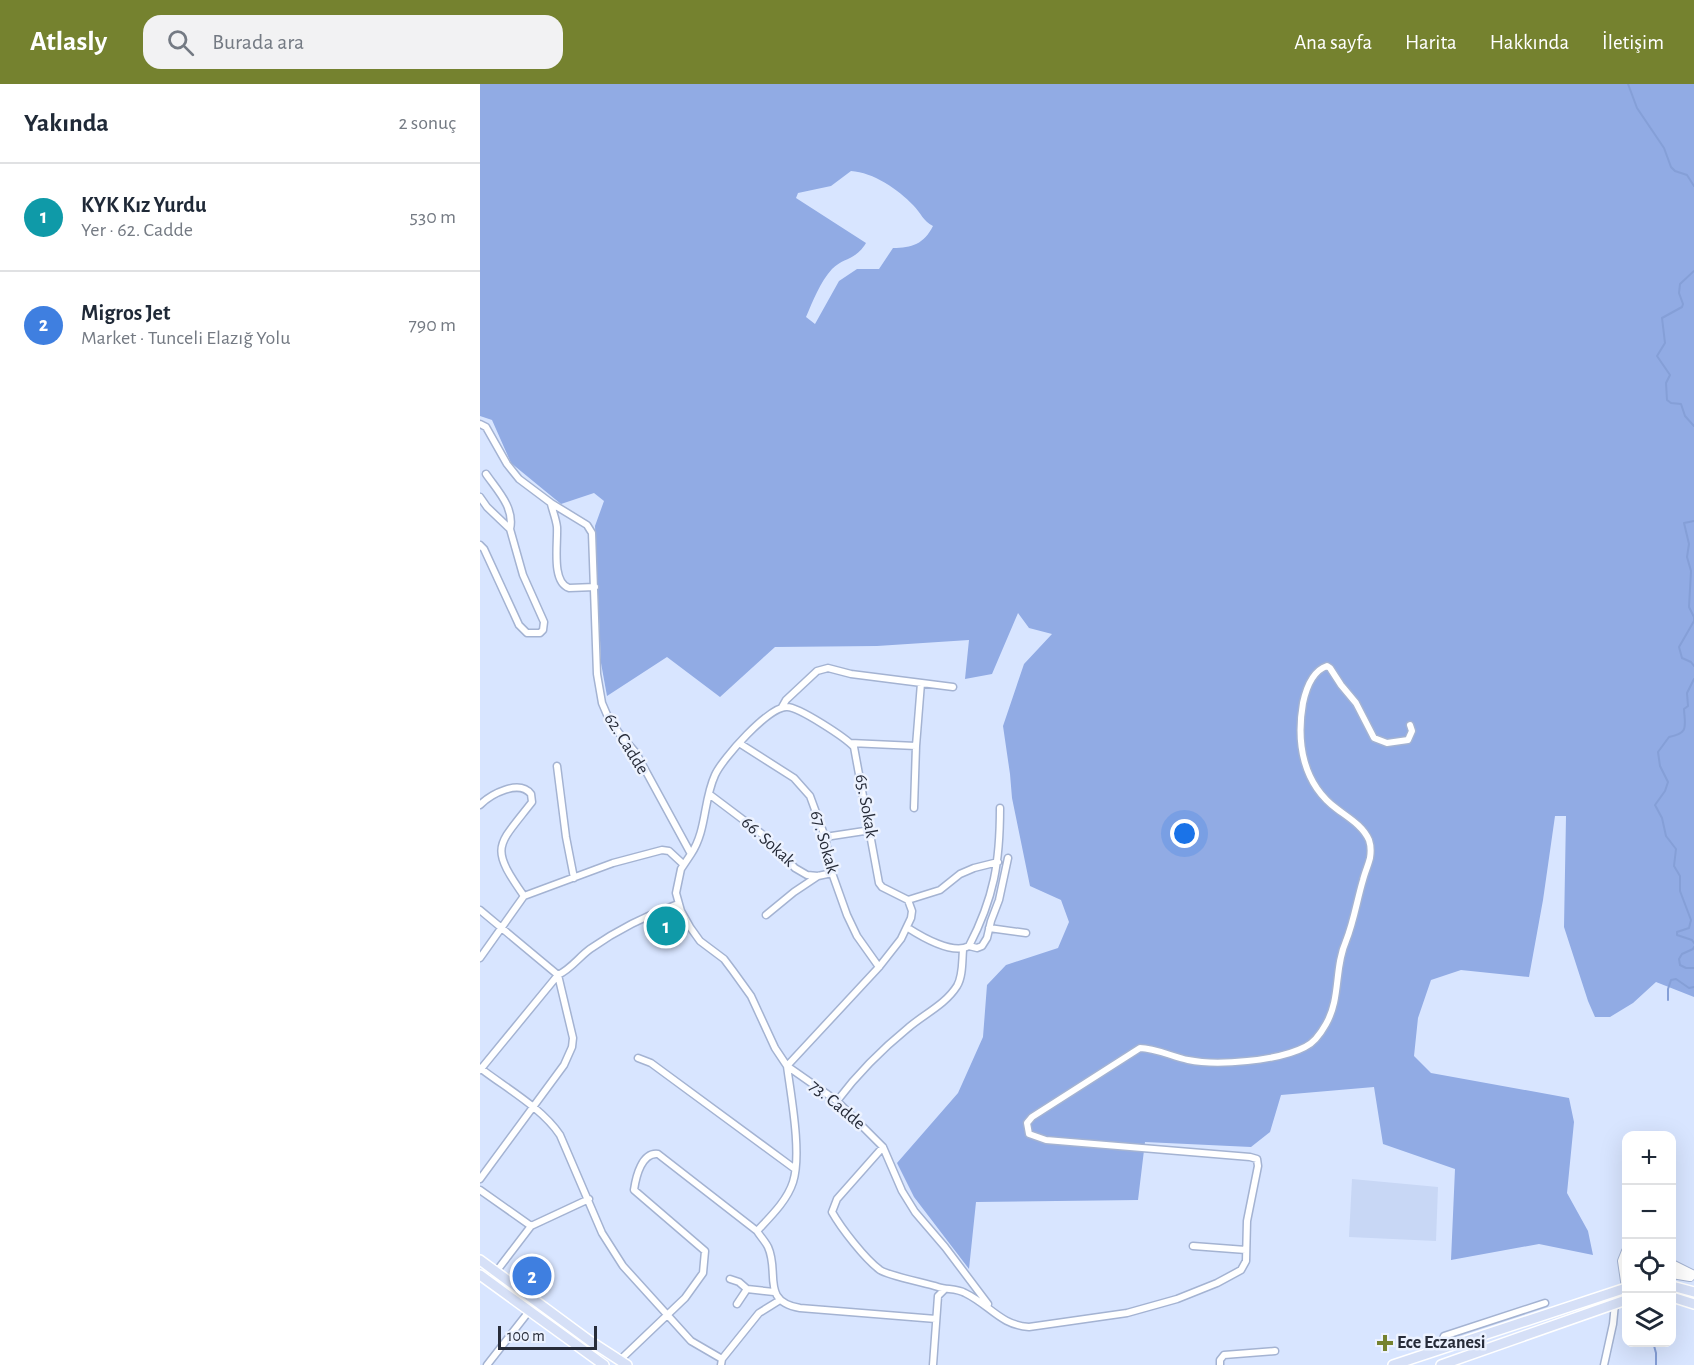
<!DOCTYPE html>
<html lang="tr">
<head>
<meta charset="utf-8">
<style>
  body { margin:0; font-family:"Alegreya Sans",sans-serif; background:#f2f2f3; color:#1f2937 }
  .controls { position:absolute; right:18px; bottom:18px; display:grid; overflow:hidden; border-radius:12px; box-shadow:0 6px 24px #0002 }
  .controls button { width:54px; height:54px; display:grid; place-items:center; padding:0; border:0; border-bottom:2px solid #e0e1e3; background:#fff; color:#1f2937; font:30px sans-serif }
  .scale { position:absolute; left:18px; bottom:15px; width:99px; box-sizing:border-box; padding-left:6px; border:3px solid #272c39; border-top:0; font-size:16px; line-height:21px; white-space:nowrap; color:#272c39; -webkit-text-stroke:4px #ecf2ff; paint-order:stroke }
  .you { position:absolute; left:705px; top:750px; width:21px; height:21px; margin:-15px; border:4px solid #fff; border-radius:50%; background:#1a73e8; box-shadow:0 0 0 9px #1a73e833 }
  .badge { display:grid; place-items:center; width:39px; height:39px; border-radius:50%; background:#75822f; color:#fff; font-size:20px; font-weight:700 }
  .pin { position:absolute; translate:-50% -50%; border:3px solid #fff; box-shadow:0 2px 6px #0006 }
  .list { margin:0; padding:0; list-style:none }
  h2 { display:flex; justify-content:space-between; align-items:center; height:78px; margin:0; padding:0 24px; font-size:26px }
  h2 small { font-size:20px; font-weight:400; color:#747a83 }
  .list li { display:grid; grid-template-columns:39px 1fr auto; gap:18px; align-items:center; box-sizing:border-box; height:108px; padding:0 24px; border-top:2px solid #e0e1e3 }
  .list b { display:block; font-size:22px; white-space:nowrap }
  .list p { margin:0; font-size:20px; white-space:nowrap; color:#747a83 }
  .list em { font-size:20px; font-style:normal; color:#747a83 }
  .icon { flex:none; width:33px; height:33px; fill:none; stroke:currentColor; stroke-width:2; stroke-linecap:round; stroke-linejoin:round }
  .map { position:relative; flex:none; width:1214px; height:1281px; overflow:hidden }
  header { display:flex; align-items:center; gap:36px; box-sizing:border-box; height:84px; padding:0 30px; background:#75822f; color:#fff }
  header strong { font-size:28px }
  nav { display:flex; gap:33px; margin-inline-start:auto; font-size:21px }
  .search { width:420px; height:54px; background:#f2f2f3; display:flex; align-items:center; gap:15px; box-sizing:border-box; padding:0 21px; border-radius:18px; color:#747a83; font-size:22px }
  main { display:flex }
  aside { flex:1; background:#fff }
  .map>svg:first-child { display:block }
  .built { fill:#c8d7f5 }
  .forest { fill:#91abe4; fill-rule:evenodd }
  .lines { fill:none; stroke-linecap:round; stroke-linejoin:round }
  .stream { stroke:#859fd7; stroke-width:2 }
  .minor-casing { stroke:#a4b3d2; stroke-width:9 }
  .tertiary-casing { stroke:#a4b3d2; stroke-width:10 }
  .primary-casing { stroke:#fff; stroke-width:12 }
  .minor { stroke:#fff; stroke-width:6 }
  .tertiary { stroke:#fff; stroke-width:8 }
  .primary { stroke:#d6e0f7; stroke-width:9 }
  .poi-dot { fill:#75822f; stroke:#ecf2ff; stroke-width:2 }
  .labels { text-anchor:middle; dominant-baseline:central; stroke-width:5; stroke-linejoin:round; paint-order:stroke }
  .street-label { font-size:18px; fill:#272c39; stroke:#ecf2ff }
  .poi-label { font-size:18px; font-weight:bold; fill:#272c39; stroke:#ecf2ff; text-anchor:start }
</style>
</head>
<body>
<header>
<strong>Atlasly</strong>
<div class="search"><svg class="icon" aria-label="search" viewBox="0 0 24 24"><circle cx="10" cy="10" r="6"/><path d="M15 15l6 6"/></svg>Burada ara</div>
<nav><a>Ana sayfa</a><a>Harita</a><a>Hakkında</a><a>İletişim</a></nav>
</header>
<main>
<aside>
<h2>Yakında<small>2 sonuç</small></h2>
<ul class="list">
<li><span class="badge" style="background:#0f9aa8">1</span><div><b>KYK Kız Yurdu</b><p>Yer · 62. Cadde</p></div><em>530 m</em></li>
<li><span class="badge" style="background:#3f7fe0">2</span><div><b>Migros Jet</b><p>Market · Tunceli Elazığ Yolu</p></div><em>790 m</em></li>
</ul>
</aside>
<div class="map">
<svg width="1214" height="1281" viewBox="0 0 1214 1281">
  <rect width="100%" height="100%" fill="#d8e5ff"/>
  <!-- built -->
  <path class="built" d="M872 1095 958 1103 956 1157 869 1153Z"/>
  <!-- forest -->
  <path class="forest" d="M0 0H1214V913L1176 898 1153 919 1130 933H1115L1108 917 1084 843 1086 732H1075L1063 816 1049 893 981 886 951 896 938 934 934 972 951 989 1089 1014 1094 1038 1087 1109 1108 1147 1113 1171 1059 1160 971 1176 975 1085 903 1060 894 1003 801 1011 790 1048 771 1063 665 1058 658 1116 496 1118 489 1185 434 1113 417 1079 478 1009 503 953 507 901 526 881 578 864 589 838 581 816 550 802 532 714 530 690 523 642 544 580 572 550 549 544 538 529 512 590 485 595 489 556 397 562 295 563 240 613 187 573 127 612 121 579 115 442 124 417 114 409 81 420 31 379 12 336 0 332ZM371 87C393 88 419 106 433 121 441 129 443 137 453 142 444 160 432 164 413 164L399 185H377L359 197 335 240 326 233C333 217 340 198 352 185 364 173 375 177 386 159L316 114 318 109 351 102Z"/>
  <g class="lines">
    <!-- stream -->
    <path class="stream" d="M1148 0 1157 24 1184 64 1191 83 1195 87 1207 91 1214 102
      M1214 187 1200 200 1199 209 1203 220 1202 223 1182 234 1185 259 1177 272 1190 291 1186 299 1187 316 1191 319 1201 320 1205 332 1214 342
      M1214 437 1204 439 1209 460 1207 473 1211 487 1209 523 1214 533V537L1199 563 1202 574 1211 578 1214 582
      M1214 595 1207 609 1208 622 1204 625C1205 643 1209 649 1189 653L1178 668 1180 682 1188 698 1185 707 1175 721 1182 734 1186 752 1196 765 1194 782 1200 792V807L1211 836 1209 844 1197 848V851L1212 856 1214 859
      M1214 863 1213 865 1202 870 1199 875 1200 881 1206 884H1214
      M1188 916V905L1191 896 1196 895 1209 904 1214 903
      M1173 1258 1176 1269V1281"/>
    <!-- minor casing -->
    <g class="minor-casing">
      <path id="minor" d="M0 340 6 343 27 380 39 395 71 419 107 441 112 449 117 590 122 619 128 633 139 649 156 669 211 770 201 785 196 809 201 827 210 843 220 857 244 875 253 887 271 912 295 964 307 982 357 1017 403 1063 422 1107 435 1128 465 1163 508 1220
        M6 390C17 406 35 424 30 445
        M0 413 7 423 30 445 43 491 64 538 63 546 60 549H47L39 541 4 465 0 461
        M71 420C73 428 76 435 77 443 78 459 71 498 89 504L115 503
        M302 623 306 616 337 587 348 584 371 590 473 603
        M259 659 314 694 330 712 345 753 352 789 367 831 377 852 399 883
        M370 659 436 662
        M77 682 86 753 94 794
        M229 710 282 750 315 784 327 791 338 792 352 789
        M0 721C11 710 39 695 51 710L52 718C17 763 9 762 44 812
        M434 724 436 662 441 599
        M345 753 391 746
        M211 770C227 746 223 717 235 691 242 675 289 622 307 623 319 623 366 654 374 663L399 799 402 803 428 816 432 827 431 834 421 855 399 883 307 982
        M428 816 460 806 480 790 494 784 518 778
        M0 826 78 891 93 954 92 963 84 981 0 1095
        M286 831 314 808 338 792
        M428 844C442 853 473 871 489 862 514 814 520 778 520 724
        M509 844 546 849
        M489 862 497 864 502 862 507 854 511 837 519 816 528 774
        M0 874 44 812 133 779 182 766 189 767 203 780
        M158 974 171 979 315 1085
        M0 984C26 1004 62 1024 80 1051L122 1149 143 1182 211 1257 242 1275
        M0 986 78 891C91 885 99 873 110 865 137 846 167 831 198 820
        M357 1017C378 989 401 966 428 944 444 930 465 921 477 902 483 892 482 877 483 866
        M403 1063 357 1115 352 1128C361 1144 385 1175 400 1186 409 1192 446 1199 458 1203 467 1206 476 1204 485 1209 510 1221 520 1241 549 1243L647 1229 697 1215 737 1199 761 1186 766 1177 767 1137 778 1082 777 1075 770 1073 566 1056 549 1050 547 1039 552 1033 660 964C675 964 693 973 708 976 737 982 798 977 825 963 834 959 841 949 846 940 861 914 854 884 866 857 874 837 877 816 883 796 885 788 888 782 890 774 891 768 891 762 889 756 883 742 869 734 857 725 823 700 816 659 823 619 826 605 832 587 847 582L850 584 861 601 876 619 894 654 907 659 928 656 932 647 930 641
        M0 1106 51 1142
        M277 1147C290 1133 307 1117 313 1098 322 1070 311 1012 307 982
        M713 1162 766 1166
        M250 1195 259 1198 267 1205 294 1208
        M9 1197 51 1142 109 1115
        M257 1220 267 1205
        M959 1266 964 1252 1065 1219
        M140 1276 205 1214 223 1189 225 1167 154 1106C156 1092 162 1068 178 1070L277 1147C280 1152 285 1157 288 1163 300 1189 280 1217 320 1224L456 1235
        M7 1281 50 1226
        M241 1281 242 1275 279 1229 300 1216
        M453 1281 458 1212 465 1205
        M740 1281V1276L744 1271 795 1267
        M1124 1281 1133 1240 1135 1220"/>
    </g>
    <!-- tertiary casing -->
    <g class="tertiary-casing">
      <path id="tertiary" d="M1192 1180 1214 1191
        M1192 1190 1210 1193
        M1146 1204 1142 1177 1146 1167"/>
    </g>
    <!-- primary casing -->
    <g class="primary-casing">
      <path id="primary" d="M0 1176 110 1257 147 1281
        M0 1191 124 1281
        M1192 1202 1214 1208
        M1192 1213 1214 1220
        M913 1281 1146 1204
        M961 1281 1146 1216"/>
    </g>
    <!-- minor -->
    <use href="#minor" class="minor"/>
    <!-- tertiary -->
    <use href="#tertiary" class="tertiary"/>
    <!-- primary -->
    <use href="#primary" class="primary"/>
  </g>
  <!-- markers -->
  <path class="poi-dot" d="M902 1250h6v6h6v6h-6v6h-6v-6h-6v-6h6z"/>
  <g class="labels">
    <!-- street labels -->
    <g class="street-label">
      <text transform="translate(146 660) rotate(58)">62. Cadde</text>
      <text transform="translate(386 722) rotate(80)">65. Sokak</text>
      <text transform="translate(288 758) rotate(42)">66. Sokak</text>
      <text transform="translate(344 758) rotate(74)">67. Sokak</text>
      <text transform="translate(357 1021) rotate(40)">73. Cadde</text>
    </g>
    <!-- poi labels -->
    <g class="poi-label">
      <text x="917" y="1259">Ece Eczanesi</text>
    </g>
  </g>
</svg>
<div class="controls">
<button>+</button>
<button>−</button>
<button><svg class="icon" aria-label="locate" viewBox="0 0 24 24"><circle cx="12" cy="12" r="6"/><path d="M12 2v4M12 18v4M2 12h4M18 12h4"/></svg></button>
<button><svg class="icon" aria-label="layers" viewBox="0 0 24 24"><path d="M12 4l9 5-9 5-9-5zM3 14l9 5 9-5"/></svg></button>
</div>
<div class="scale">100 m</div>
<div class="you"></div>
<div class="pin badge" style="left:186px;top:842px;background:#0f9aa8">1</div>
<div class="pin badge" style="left:52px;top:1192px;background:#3f7fe0">2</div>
</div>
</main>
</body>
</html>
